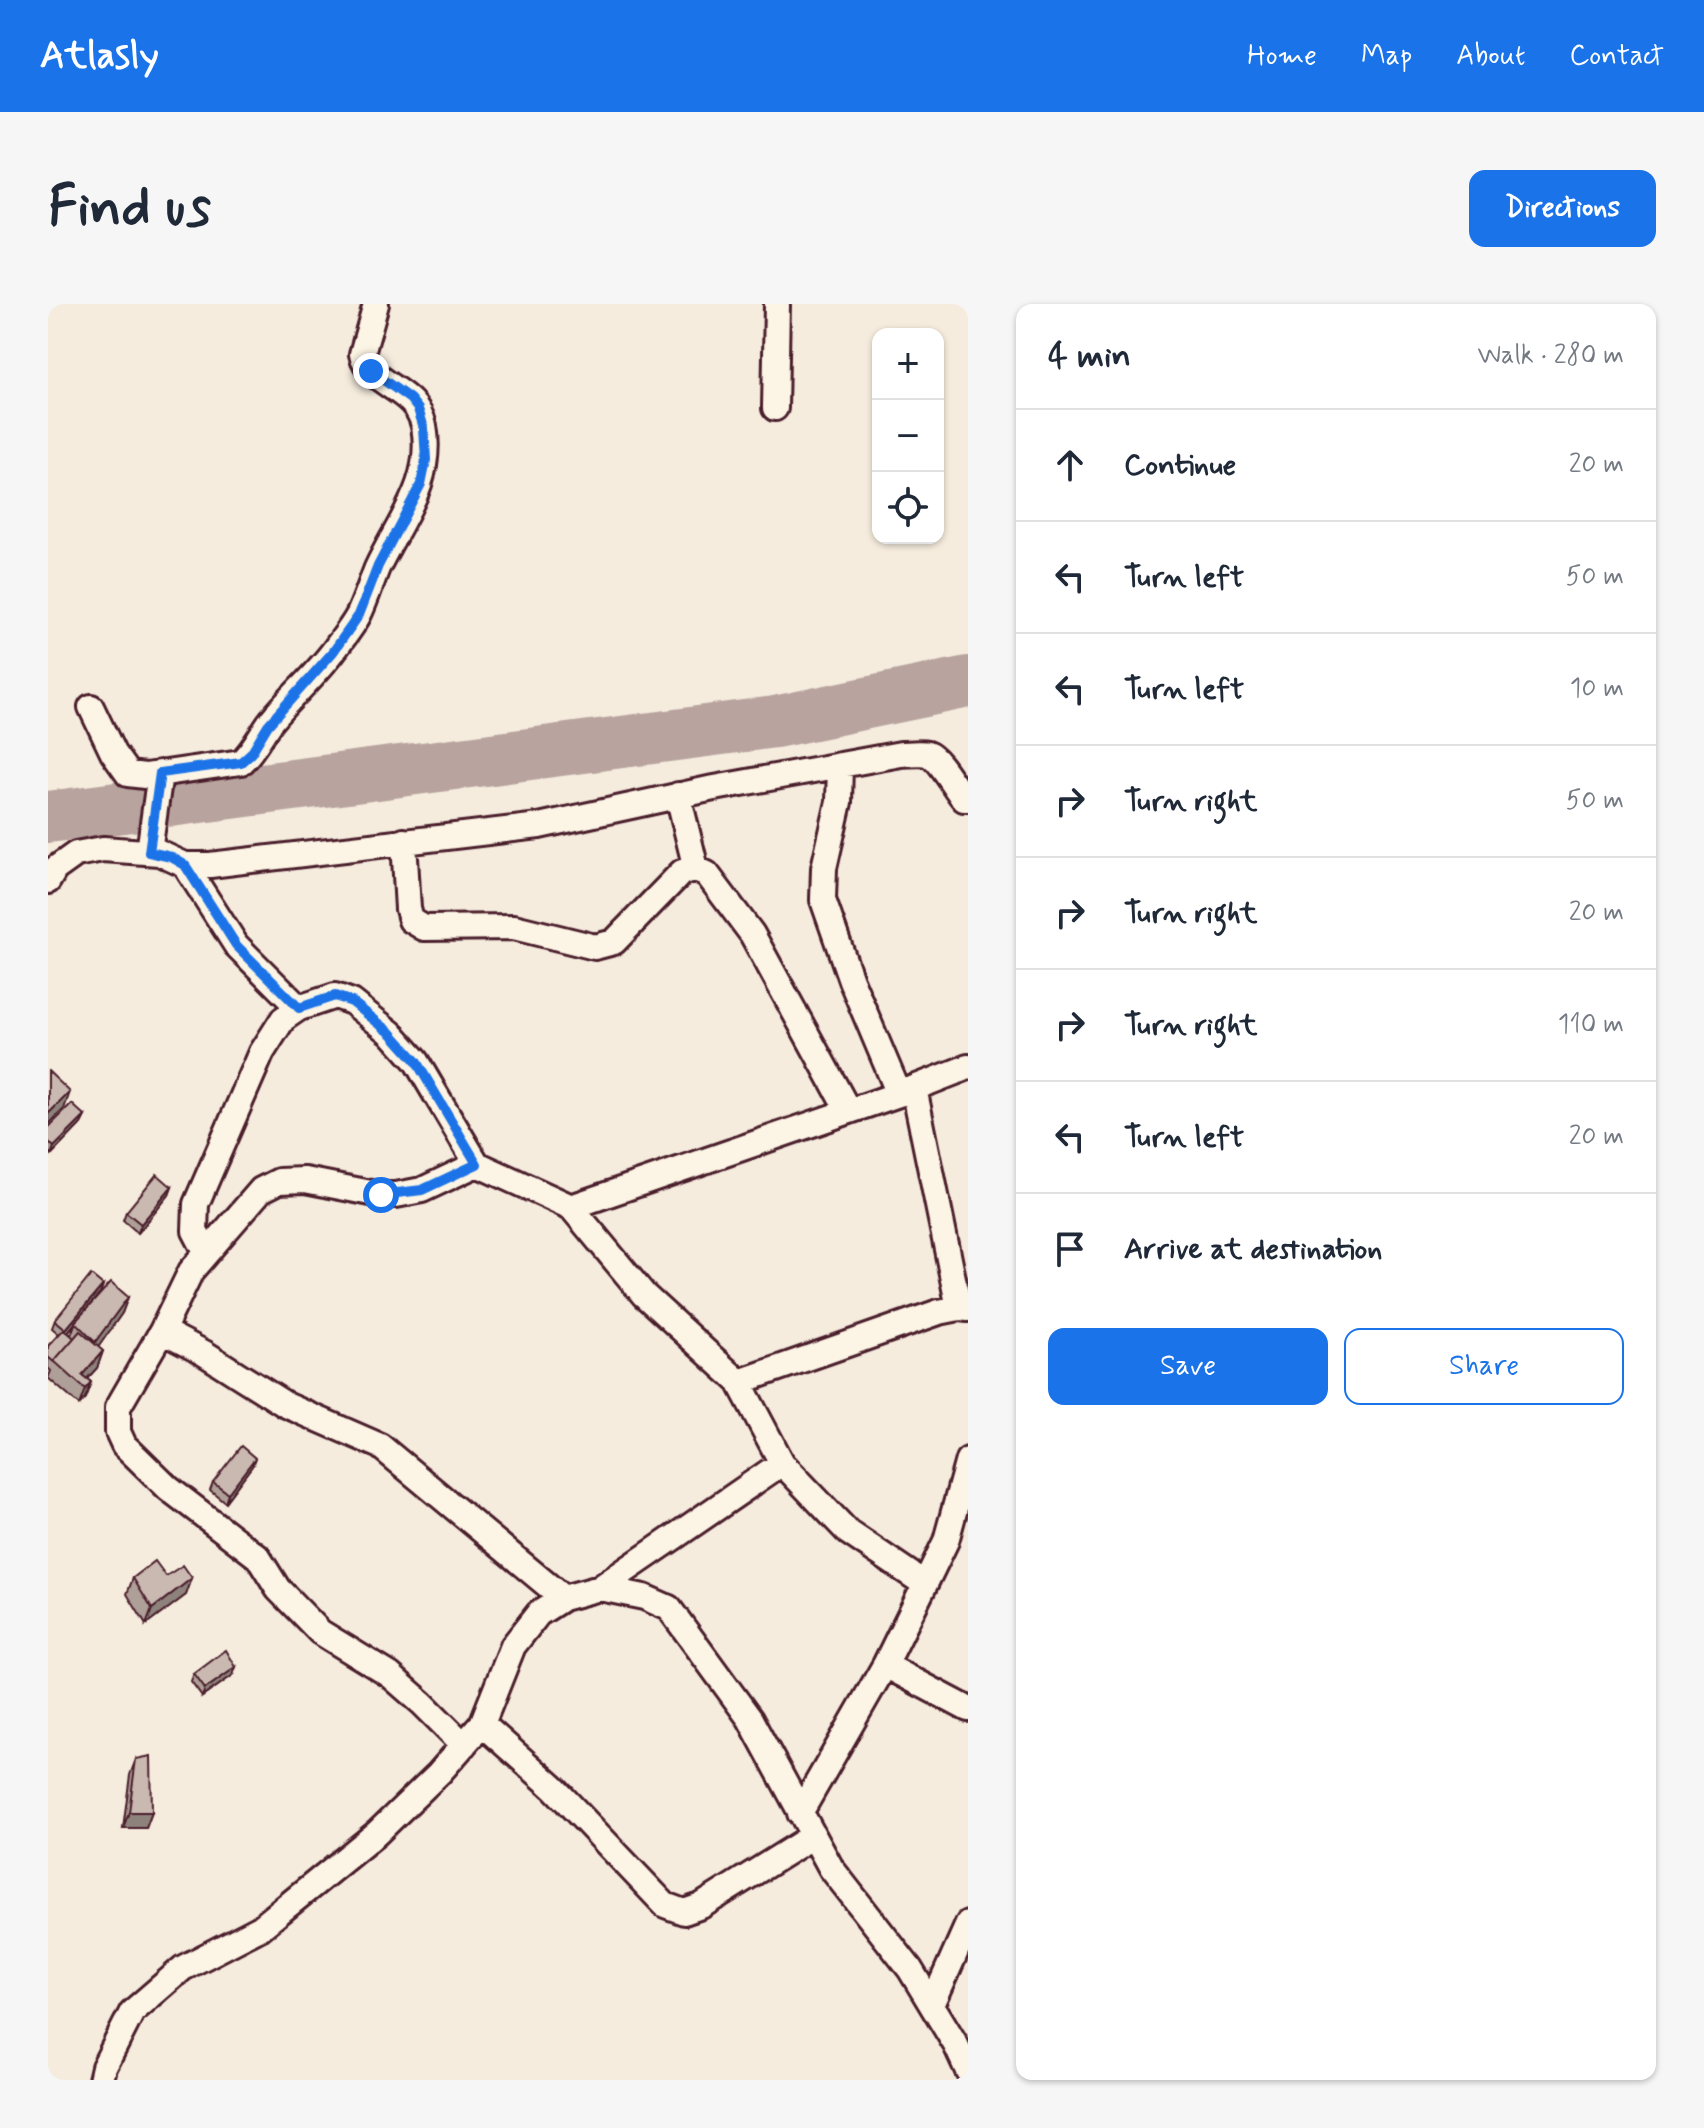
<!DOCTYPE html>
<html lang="en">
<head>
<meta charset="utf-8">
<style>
  body { margin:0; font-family:Mynerve,sans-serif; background:#f6f6f7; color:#1f2937 }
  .controls { position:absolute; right:24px; top:24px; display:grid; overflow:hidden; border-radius:16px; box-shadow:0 2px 6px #0004 }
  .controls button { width:72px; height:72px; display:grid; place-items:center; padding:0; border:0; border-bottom:2px solid #e0e1e3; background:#fff; color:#1f2937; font:40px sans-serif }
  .stop { position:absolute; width:24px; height:24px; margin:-18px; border:6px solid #1a73e8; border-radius:50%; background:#fff }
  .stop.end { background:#1a73e8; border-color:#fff; box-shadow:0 2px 8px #0008 }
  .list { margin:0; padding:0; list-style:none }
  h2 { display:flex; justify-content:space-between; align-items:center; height:104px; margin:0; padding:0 32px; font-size:34px }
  h2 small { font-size:26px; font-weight:400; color:#747a83 }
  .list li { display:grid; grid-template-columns:52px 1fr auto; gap:24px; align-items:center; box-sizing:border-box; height:112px; padding:0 32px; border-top:2px solid #e0e1e3 }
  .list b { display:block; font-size:30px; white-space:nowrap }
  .list em { font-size:26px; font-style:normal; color:#747a83 }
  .actions { display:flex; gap:16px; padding:24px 32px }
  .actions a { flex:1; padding:18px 0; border:2px solid #1a73e8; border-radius:16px; text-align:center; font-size:28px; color:#1a73e8 }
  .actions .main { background:#1a73e8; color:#fff }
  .icon { flex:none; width:44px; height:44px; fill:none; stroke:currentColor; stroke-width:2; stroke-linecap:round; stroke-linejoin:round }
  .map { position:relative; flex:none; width:920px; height:1776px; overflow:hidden; border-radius:16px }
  header { display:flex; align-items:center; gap:48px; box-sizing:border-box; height:112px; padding:0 40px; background:#1a73e8; color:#fff }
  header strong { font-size:38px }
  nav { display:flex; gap:44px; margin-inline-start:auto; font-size:28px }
  .intro { display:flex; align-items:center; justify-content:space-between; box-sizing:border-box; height:192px; padding:0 48px }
  h1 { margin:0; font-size:56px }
  .button { padding:20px 36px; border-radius:16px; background:#1a73e8; color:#fff; font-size:28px; font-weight:700 }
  main { display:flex; gap:48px; padding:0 48px }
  aside { flex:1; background:#fff; border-radius:16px; box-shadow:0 2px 6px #0004 }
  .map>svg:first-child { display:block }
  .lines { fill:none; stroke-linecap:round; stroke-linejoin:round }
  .river { stroke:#b8a39e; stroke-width:52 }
  .street-casing { stroke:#4a1f2b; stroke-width:30 }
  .street { stroke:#fcf5e5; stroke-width:24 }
  .wall { fill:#ae9f98; stroke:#4a1f2b; stroke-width:2; fill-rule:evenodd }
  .shaded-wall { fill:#8d827c; stroke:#4a1f2b; stroke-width:2 }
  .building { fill:#cab9b1; stroke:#4a1f2b; stroke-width:2 }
  .route { stroke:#1a73e8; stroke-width:10 }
</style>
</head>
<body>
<header>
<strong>Atlasly</strong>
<nav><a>Home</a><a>Map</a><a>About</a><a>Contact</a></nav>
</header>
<div class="intro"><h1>Find us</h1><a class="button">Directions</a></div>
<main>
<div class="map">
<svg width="920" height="1776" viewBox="0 0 920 1776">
  <rect width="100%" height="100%" fill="#f5ecde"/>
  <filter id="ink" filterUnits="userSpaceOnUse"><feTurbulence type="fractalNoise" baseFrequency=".0125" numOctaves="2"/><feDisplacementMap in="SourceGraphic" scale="16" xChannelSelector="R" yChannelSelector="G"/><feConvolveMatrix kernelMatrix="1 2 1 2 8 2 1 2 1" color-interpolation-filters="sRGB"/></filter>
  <g filter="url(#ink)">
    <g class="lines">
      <!-- river -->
      <path class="river" d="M0 513 727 418 920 378"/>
      <!-- street casing -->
      <g class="street-casing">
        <path id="street" d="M727 104 729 0
          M43 403 65 449 80 470 97 472 193 458C206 446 212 432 222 418 242 393 268 371 287 345 295 334 305 322 311 310 318 295 323 279 329 264 351 217 386 178 376 122 368 83 322 83 314 50L328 0
          M792 461 791 498 776 564 775 596 803 676 851 790
          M630 491 648 565
          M356 537 360 605 363 616 376 624 466 623 547 643 566 638 634 568 648 565 659 570 704 630 800 806
          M101 548 112 469
          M137 561 188 641 251 704
          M0 577 7 565 28 550 55 545 111 549 137 561H162L491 522 661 485 853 450C860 450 872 448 879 450 891 454 907 485 916 495H920
          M866 784 911 1004
          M523 903 851 790 920 763
          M158 948 147 927 148 900 214 748 235 715 251 704 287 692 304 698 343 729 368 757 429 860
          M114 1027 156 1049 238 1101 332 1142 515 1294
          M691 1078 891 1008 911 1004 920 1005
          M552 1284 734 1159
          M837 1361 920 1405
          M434 1420 506 1484 617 1601 636 1608 653 1602 765 1532
          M416 1441 374 1399 342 1371 272 1328 230 1285 210 1253 120 1184 76 1141 70 1128V1103L114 1027 143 967 213 886 231 877 257 876 333 891H348L374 886 429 860 523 903 596 991 691 1078 734 1159 800 1228 877 1280
          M752 1509 837 1361 877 1280 898 1237 920 1156
          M884 1701 920 1620
          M53 1776 56 1763 84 1708 135 1664 212 1624 329 1529 391 1469 434 1420 465 1342 490 1310 515 1294 552 1284 596 1293 621 1304 702 1415 783 1564 862 1665 908 1741 920 1767"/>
      </g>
      <!-- street -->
      <use href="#street" class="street"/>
    </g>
    <!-- wall -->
    <path class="wall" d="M37 812 33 820 3 851 0 848V824Z
      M124 883 121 891 90 929 75 916 78 908Z
      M55 981 52 989 37 1007 80 993 74 1009 50 1043 55 1047 49 1064 39 1075 43 1078 37 1094 31 1101 0 1074 3 1067 0 1064V1042L11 1030 4 1024 7 1016ZM27 1020 23 1031 20 1028Z
      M204 1162 177 1198 162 1186 165 1178Z
      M118 1272 144 1274 138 1291 98 1321 79 1290 85 1274Z
      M146 1370 185 1371 154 1393 143 1378Z
      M88 1455 104 1508 98 1524H75L82 1471Z"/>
    <!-- shaded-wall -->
    <path class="shaded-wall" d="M22 788 16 805 0 821V810Z
      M37 812 33 820 3 851 6 843Z
      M124 883 121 891 90 929 93 920Z
      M55 981 52 989 15 1034 18 1025Z
      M80 993 74 1009 42 1055 47 1038Z
      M55 1047 49 1064 33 1081 34 1071Z
      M43 1078 37 1094 31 1101 37 1085Z
      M207 1154 204 1162 177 1198 180 1189Z
      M144 1274 138 1291 98 1321 104 1305Z
      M188 1363 185 1371 154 1393 157 1385Z
      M81 1508H104L98 1524H75Z"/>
    <!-- building -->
    <path class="building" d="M0 767 22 788 0 810Z
      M24 800 37 812 6 843 0 837V824Z
      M109 870 124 883 93 920 78 908Z
      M43 971 55 981 18 1025 7 1016Z
      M63 978 80 993 47 1038 27 1018Z
      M16 1025 26 1034 6 1057 7 1059 0 1053V1042Z
      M32 1027 55 1047 34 1071 43 1078 37 1085 6 1057Z
      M193 1142 207 1154 180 1189 165 1178Z
      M107 1257 118 1272 135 1261 144 1274 104 1305 85 1274Z
      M178 1346 188 1363 157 1385 146 1370Z
      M103 1452 104 1508H81L88 1455Z"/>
  </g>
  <g class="lines" filter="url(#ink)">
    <!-- route -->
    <path class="route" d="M323 67 362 95 370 105 376 124 378 156 373 180 330 262 311 311 285 348 220 421 203 449 193 458 112 469 101 548 123 553 137 561 188 641 251 704 287 692 304 698 343 729 368 757 429 860 374 886 333 891"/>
  </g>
</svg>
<div class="controls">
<button>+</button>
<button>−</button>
<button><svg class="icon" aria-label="locate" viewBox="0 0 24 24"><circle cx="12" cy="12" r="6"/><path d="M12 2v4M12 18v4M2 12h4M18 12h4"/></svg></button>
</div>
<div class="stop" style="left:333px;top:891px"></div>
<div class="stop end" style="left:323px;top:67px"></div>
</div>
<aside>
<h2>4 min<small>Walk · 280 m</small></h2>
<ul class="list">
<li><svg class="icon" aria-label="ahead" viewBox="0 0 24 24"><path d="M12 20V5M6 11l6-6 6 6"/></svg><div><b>Continue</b></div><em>20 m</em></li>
<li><svg class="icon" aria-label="left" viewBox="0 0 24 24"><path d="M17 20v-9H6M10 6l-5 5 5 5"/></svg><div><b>Turn left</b></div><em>50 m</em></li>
<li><svg class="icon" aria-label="left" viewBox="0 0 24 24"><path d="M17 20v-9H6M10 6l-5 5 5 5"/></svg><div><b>Turn left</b></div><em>10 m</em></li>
<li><svg class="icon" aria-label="right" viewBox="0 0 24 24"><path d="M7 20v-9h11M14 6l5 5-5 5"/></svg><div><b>Turn right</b></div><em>50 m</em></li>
<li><svg class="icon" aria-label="right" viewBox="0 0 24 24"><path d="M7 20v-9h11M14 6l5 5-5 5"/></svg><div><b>Turn right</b></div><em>20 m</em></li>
<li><svg class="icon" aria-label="right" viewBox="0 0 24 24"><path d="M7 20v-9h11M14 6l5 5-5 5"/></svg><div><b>Turn right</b></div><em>110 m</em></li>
<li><svg class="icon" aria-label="left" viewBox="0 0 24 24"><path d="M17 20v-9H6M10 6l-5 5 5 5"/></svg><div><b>Turn left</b></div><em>20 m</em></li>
<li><svg class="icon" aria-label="arrive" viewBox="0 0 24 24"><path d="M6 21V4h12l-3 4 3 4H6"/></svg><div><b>Arrive at destination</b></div></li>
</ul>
<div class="actions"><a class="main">Save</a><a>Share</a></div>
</aside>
</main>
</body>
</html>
